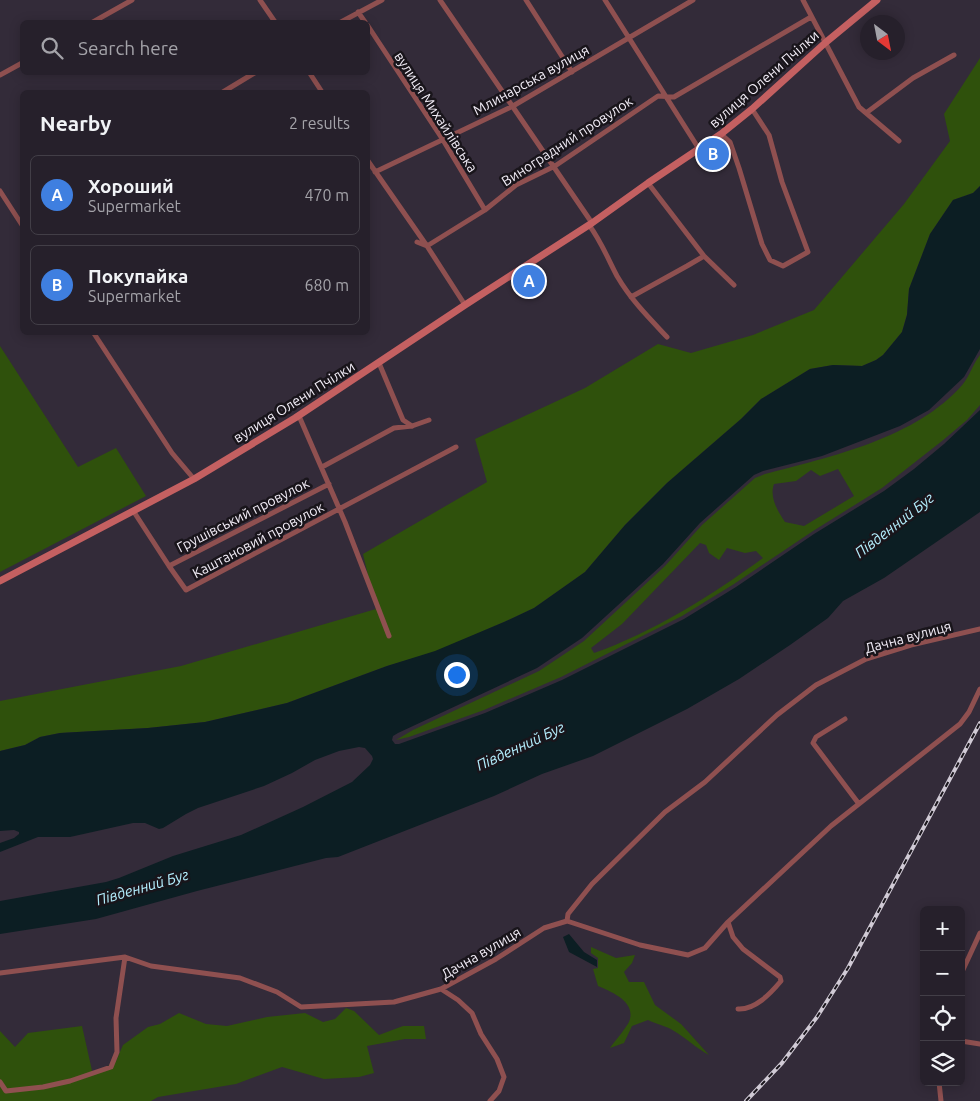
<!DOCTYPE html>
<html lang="en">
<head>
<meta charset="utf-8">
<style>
  body { margin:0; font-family:Ubuntu,sans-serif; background:#322d37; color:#f1f3f6 }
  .controls { position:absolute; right:15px; bottom:15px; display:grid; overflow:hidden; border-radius:8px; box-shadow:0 2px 12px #0003 }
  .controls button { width:45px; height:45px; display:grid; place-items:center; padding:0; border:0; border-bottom:1px solid #423e47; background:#26202b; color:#f1f3f6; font:25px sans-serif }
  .compass { position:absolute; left:860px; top:15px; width:45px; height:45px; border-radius:50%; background:#26202b; box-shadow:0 2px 12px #0003; rotate:148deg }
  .you { position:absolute; left:456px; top:674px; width:18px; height:18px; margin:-12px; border:4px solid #fff; border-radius:50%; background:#1a73e8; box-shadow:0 0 0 8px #1a73e833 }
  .badge { display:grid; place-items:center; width:32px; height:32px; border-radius:50%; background:#1a73e8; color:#fff; font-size:16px; font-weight:700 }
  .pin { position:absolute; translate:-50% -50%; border:2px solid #fff; box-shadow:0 1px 5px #0006 }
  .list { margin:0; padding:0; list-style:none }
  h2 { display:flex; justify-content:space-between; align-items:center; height:65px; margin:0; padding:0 20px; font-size:21px }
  h2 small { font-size:16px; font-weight:400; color:#a4a3a9 }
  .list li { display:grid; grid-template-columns:32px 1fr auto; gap:15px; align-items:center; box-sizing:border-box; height:80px; margin:0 10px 10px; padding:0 10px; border:1px solid #423e47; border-radius:8px }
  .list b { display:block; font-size:19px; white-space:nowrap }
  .list p { margin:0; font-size:16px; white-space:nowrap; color:#a4a3a9 }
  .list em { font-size:16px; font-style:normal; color:#a4a3a9 }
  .icon { flex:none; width:28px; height:28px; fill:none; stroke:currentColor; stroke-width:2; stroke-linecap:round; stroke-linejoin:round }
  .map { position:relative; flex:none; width:980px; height:1101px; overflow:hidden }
  .search { position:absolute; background:#26202b; box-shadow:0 2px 12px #0003; left:20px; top:20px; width:350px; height:55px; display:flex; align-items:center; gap:12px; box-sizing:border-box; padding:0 18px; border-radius:8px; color:#a4a3a9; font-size:19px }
  .panel { position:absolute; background:#26202b; box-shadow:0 2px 12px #0003; left:20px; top:90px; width:350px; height:245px; border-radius:8px }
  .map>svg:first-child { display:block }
  .green { fill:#2f510c; fill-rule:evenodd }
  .water { fill:#0c1e23 }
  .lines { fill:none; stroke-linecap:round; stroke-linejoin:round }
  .street { stroke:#8f5050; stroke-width:5 }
  .secondary { stroke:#c46061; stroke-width:7 }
  .rail-casing { stroke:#d0cad5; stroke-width:4 }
  .rail { stroke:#19151b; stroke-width:2; stroke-dasharray:5.5; stroke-linecap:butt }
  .labels { text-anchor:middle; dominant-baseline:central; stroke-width:5; stroke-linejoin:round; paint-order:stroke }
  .street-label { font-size:14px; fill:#f3eef8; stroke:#19151b }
  .water-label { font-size:15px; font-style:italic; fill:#b4effe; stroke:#19151b }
</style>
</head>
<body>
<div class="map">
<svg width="980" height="1101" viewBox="0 0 980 1101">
  <rect width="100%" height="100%" fill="#332b39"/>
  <!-- green -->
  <path class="green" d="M980 58V186L973 193 953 200 930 234 909 289 907 314 902 332 883 355 876 360 862 366 833 365 810 369 761 399 741 419 667 483 625 525 585 572 534 608 504 622 435 652 387 666 287 703 205 722 148 728 60 733 40 737 25 745 0 751V701L181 666 376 609 363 554 487 482 475 439 585 388 658 344 691 353 753 335 814 310 904 204 950 141 944 114Z
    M0 346 78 467 116 448 146 496 0 572Z
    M980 355V405L967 420 942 441 882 488 813 531 734 584 682 616 561 677 484 710 409 737 396 740 413 730 539 671 584 641 665 566 702 525 755 478 765 474C830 457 917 438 963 384 970 375 973 364 980 355ZM838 469 854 496 804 526 785 522C778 511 769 498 774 484L796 481 811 470 820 476ZM700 543 706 545 709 553 719 560 727 548 745 553 756 551 763 558C712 595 654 632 594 653L591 648 622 624Z
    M591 947 616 958 635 955 632 963 624 972 629 982H644L655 1005 681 1024 709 1055C696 1048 686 1038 674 1031 667 1026 656 1024 648 1020L632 1026 624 1043 610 1048C615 1041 626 1028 629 1022 637 1002 612 992 598 986L593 969 598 968V958L591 953Z
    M346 1008 354 1011 379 1035 403 1026H424L426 1039H405L367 1046 374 1073 359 1077 324 1079 282 1067 236 1084 158 1097 151 1101H0V1031L15 1047 28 1033 82 1026 93 1075 116 1061 123 1045 148 1027 160 1024 179 1013 206 1024 227 1026 267 1017 305 1013 323 1022 335 1019Z"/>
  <!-- water -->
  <path class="water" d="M980 186V349L964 377 929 410 900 426 822 456 763 471 754 475 700 523 663 564 582 638 537 668 398 733 393 736 392 740 395 744H399L485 713 562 680 684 619 736 587 814 534 884 491 914 469 944 444 980 410V512L884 578 843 601 828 618 790 645 739 679 687 709 593 756 542 774 494 796 338 857 326 858 197 891 96 919 0 934V901L106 882 119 878 173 856 241 835 303 807 352 782 370 765 373 759 372 756 365 748 359 747 339 751 315 760 292 773 264 786 198 808 186 814 163 828 159 829 145 823H133L70 837H38L0 852V843L14 838 19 834V832L14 830 0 831V751L25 745 40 737 60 733 148 728 205 722 287 703 387 666 435 651 504 622 534 608 585 572 625 525 667 483 741 419 761 399 810 369 833 365 862 366 876 360 883 355 902 332 907 315 909 289 930 234 953 200 973 193Z
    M569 934 584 952 597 960V967L569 952 563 937Z"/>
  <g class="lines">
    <!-- street -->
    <path class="street" d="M260 0 275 22
      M440 0 592 223
      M526 0 572 72
      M605 0 699 149
      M803 0 859 107 899 141
      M358 12 365 22
      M93 22 132 0
      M341 22 382 0
      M368 26 443 140 485 210
      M309 72 322 92
      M0 75 22 63
      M223 92 256 72
      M866 113 913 78 954 55
      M721 134 730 142 739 168 762 244 770 260 783 266 808 252 782 182 769 135 752 109
      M368 161 427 246 465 305
      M375 172 513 106 693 0
      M648 183 704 256 734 285
      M0 191 22 225
      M589 225C601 241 608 259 617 276 631 300 649 318 667 337
      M417 242 427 246 485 210 516 185 555 166 658 96 674 97 811 17
      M631 297 687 266 704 256
      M93 332 172 453 194 479
      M379 363 403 420 412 426
      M299 416 345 522 389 636
      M322 467 394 428 412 426 429 420
      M134 512 169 566 186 590 456 447
      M169 566 329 484
      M845 719 816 737 813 743 859 804
      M567 921 640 945 688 955 705 948 728 922 831 826 960 724 969 712 980 689
      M567 921 568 914 592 884 665 812 705 782 777 715 816 685 866 659 911 645 980 629
      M728 922 733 937 743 949 780 977 781 981C770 994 755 1010 738 1009
      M0 973 125 957 151 966 240 978 277 992 301 1007 394 1002 441 989 496 959 544 928 567 921
      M961 974 980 933
      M441 989 458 1000 472 1013 481 1034 497 1059 504 1077 499 1091 490 1101
      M961 1041 980 1044
      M0 1082 6 1091 43 1087 70 1081 111 1067 117 1052 116 1018 125 957
      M939 1082 941 1101"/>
    <!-- secondary -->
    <path class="secondary" d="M0 581 194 479 295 418 465 305 592 223 648 183 721 134 752 109 825 43 877 0"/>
    <!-- rail casing -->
    <g class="rail-casing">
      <path id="rail" d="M746 1101 782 1063 817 1017 848 968 980 723"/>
    </g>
    <!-- rail -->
    <use href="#rail" class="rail"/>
  </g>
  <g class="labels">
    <!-- street labels -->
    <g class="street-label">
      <text transform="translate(764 79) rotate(-41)">вулиця Олени Пчілки</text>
      <text transform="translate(531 80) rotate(-29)">Млинарська вулиця</text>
      <text transform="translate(436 112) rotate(57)">вулиця Михайлівська</text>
      <text transform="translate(567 141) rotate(-33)">Виноградний провулок</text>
      <text transform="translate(294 402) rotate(-32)">вулиця Олени Пчілки</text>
      <text transform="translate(243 515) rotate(-27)">Грушівський провулок</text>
      <text transform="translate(258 540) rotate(-28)">Каштановий провулок</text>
      <text transform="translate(908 637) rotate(-15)">Дачна вулиця</text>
      <text transform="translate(481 953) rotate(-30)">Дачна вулиця</text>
    </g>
    <!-- water labels -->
    <g class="water-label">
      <text transform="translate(894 525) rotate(-38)">Південний Буг</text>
      <text transform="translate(520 746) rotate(-25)">Південний Буг</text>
      <text transform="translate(142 887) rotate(-16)">Південний Буг</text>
    </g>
  </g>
</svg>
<div class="controls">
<button>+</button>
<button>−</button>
<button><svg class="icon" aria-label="locate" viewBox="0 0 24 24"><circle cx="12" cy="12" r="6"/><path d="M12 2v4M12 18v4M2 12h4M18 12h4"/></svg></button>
<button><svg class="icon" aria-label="layers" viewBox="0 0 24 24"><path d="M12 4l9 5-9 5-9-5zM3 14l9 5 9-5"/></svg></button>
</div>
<svg class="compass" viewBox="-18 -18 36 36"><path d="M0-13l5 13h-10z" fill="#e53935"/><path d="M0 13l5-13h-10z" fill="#a4a3a9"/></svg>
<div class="you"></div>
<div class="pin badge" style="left:529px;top:281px;background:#3f7fe0">A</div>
<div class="pin badge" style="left:713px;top:154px;background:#3f7fe0">B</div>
<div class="search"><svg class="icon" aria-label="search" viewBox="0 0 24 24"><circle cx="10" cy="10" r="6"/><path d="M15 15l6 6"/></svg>Search here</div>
<section class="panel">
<h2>Nearby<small>2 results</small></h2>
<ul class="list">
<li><span class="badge" style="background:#3f7fe0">A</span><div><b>Хороший</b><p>Supermarket</p></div><em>470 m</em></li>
<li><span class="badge" style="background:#3f7fe0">B</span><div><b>Покупайка</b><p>Supermarket</p></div><em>680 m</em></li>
</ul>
</section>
</div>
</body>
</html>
